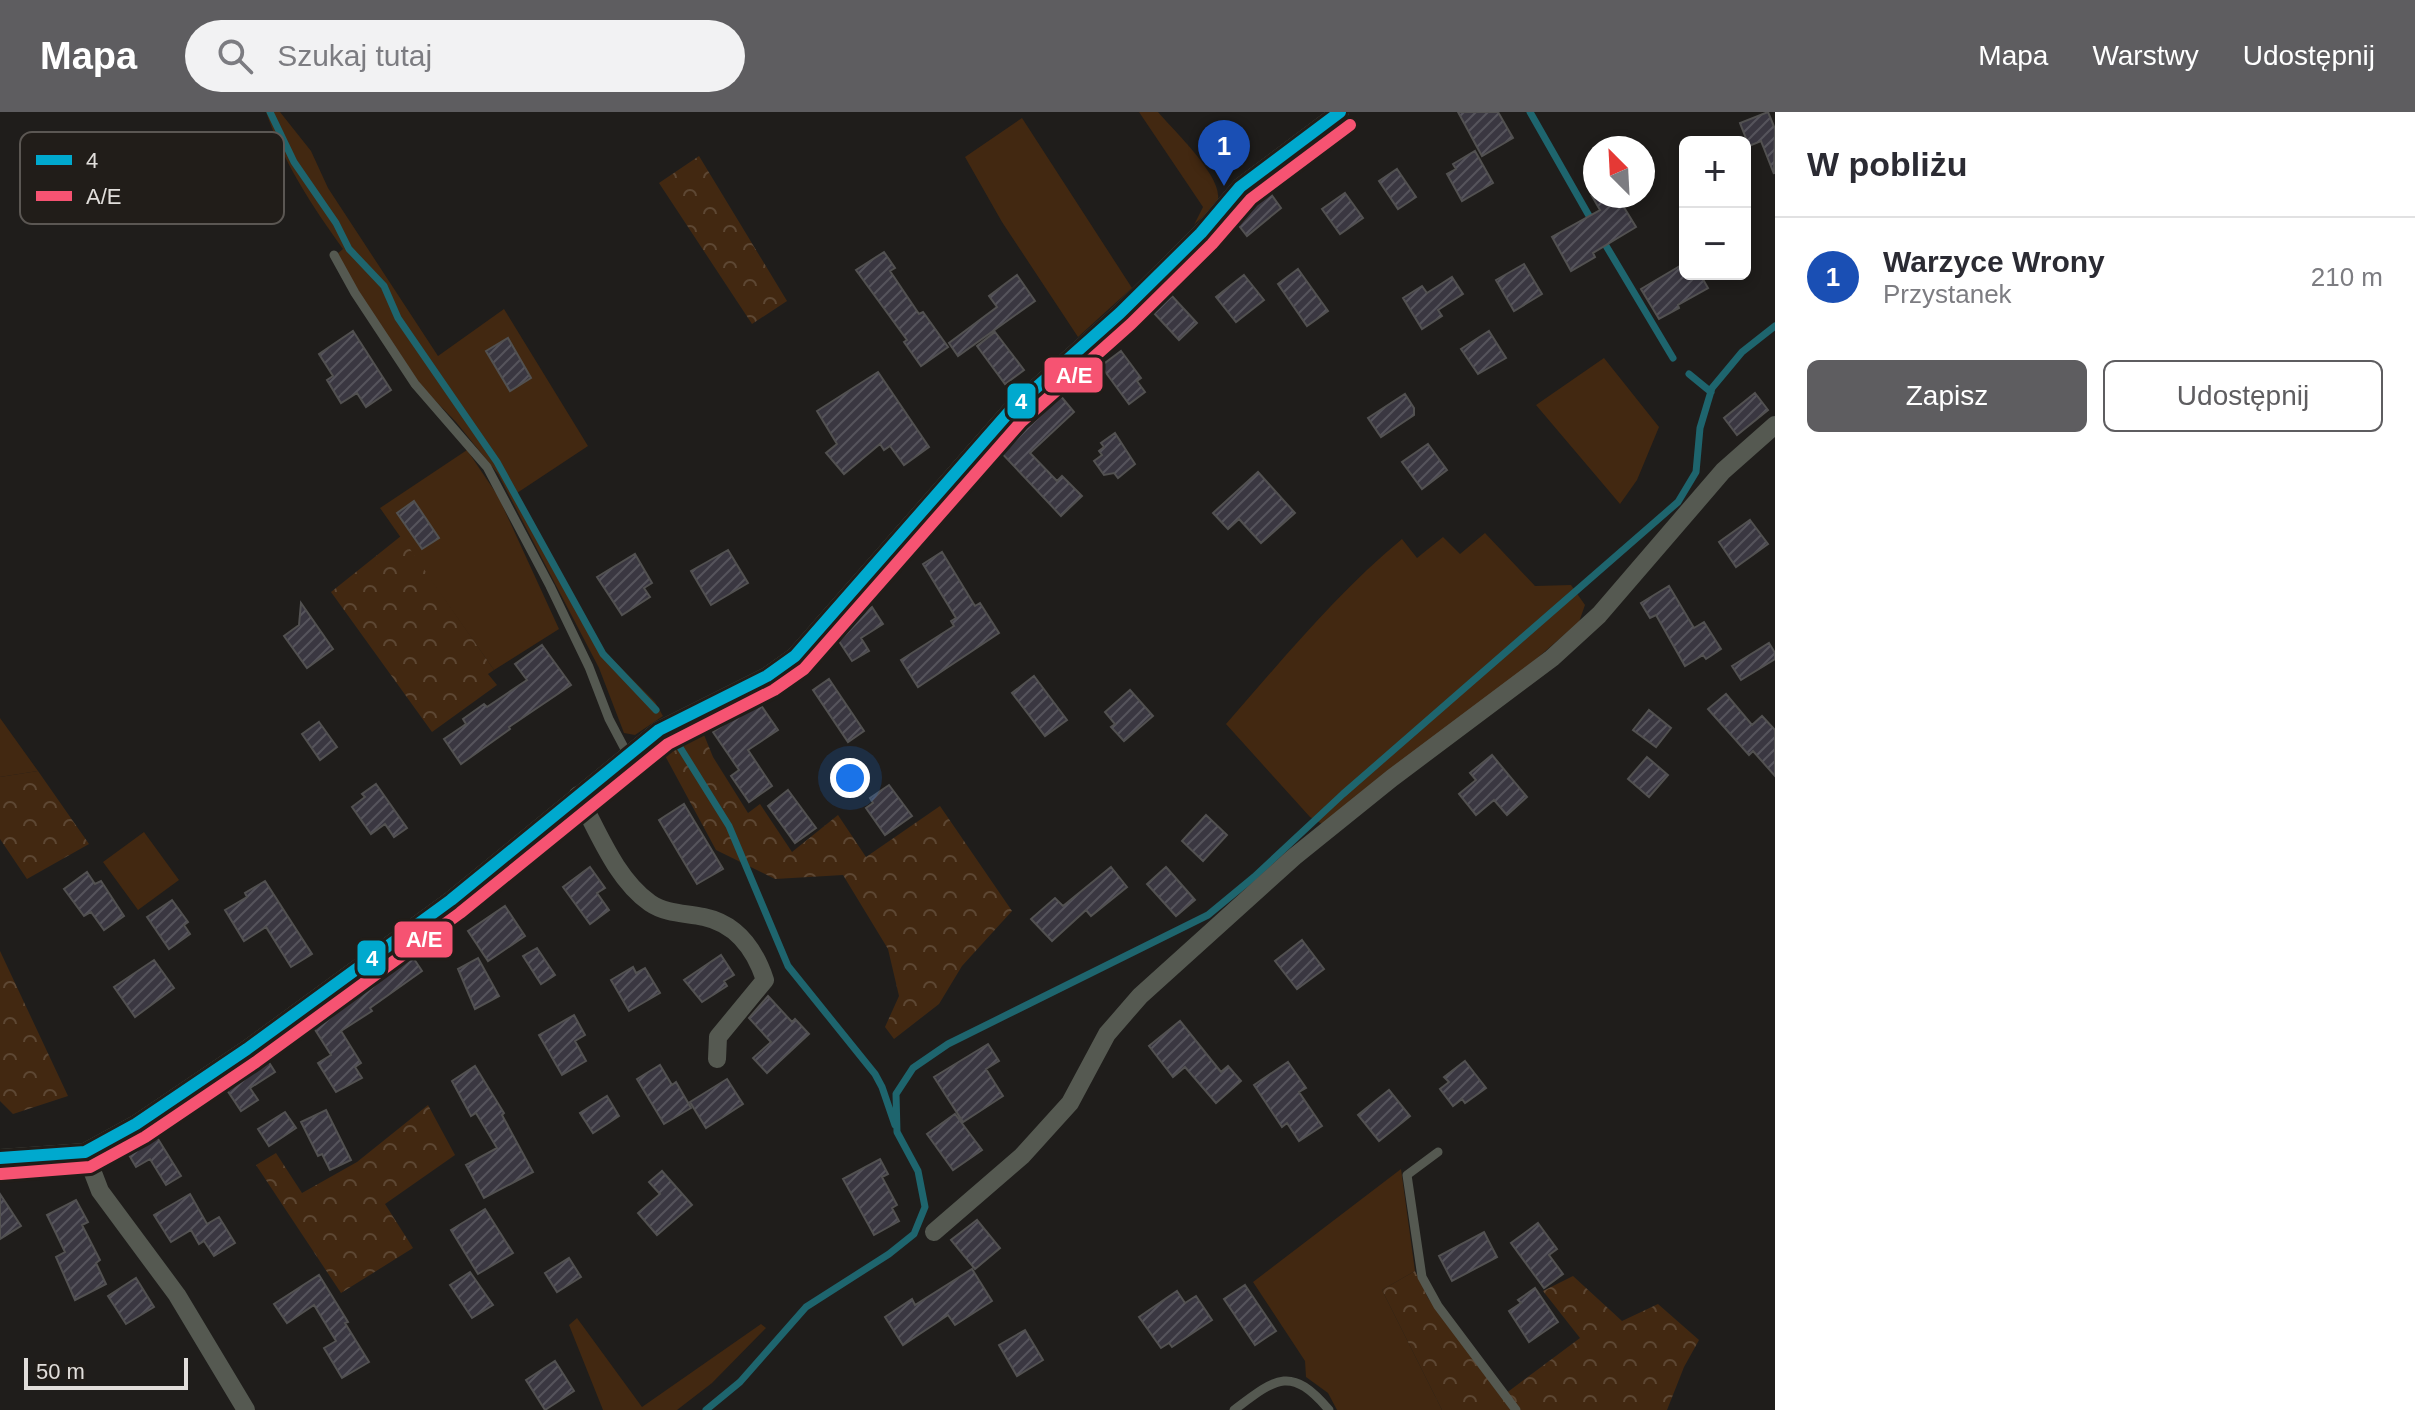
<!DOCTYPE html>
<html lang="pl">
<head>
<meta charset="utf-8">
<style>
  body { margin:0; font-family:Helvetica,sans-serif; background:#f2f2f3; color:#2b2b33 }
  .controls { position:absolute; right:24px; top:24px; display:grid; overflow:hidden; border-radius:12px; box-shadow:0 4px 12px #0003 }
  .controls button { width:72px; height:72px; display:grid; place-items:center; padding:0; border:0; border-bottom:2px solid #e1e1e2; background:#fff; color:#2b2b33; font:40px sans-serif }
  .compass { position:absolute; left:1583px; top:24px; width:72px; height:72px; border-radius:50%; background:#fff; box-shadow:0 4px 12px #0003; rotate:336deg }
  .scale { position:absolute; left:24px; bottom:20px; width:164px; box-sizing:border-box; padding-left:8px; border:4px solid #e1dedb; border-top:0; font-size:22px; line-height:28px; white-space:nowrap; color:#e1dedb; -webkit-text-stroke:6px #211d19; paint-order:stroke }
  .you { position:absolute; left:850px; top:666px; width:28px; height:28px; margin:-20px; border:6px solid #fff; border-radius:50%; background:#1a73e8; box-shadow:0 0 0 12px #1a73e833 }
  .badge { display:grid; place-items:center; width:52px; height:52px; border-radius:50%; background:#5e5d60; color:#fff; font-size:26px; font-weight:700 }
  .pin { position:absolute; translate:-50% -66px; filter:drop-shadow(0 2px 4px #0008) }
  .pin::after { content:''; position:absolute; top:42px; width:28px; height:24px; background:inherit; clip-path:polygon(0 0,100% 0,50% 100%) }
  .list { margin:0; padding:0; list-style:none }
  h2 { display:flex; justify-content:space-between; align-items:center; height:104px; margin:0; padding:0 32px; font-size:34px }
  h2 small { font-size:26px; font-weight:400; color:#7c7c81 }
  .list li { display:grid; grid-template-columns:52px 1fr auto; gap:24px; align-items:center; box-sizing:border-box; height:120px; padding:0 32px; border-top:2px solid #e1e1e2 }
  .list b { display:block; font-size:30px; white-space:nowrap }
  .list p { margin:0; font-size:26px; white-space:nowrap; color:#7c7c81 }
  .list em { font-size:26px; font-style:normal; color:#7c7c81 }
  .actions { display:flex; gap:16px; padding:24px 32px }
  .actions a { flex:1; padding:18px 0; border:2px solid #5e5d60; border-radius:12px; text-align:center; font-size:28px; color:#5e5d60 }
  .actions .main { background:#5e5d60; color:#fff }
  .icon { flex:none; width:44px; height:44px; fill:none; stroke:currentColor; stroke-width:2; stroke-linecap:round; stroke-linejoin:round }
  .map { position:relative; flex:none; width:1775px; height:1298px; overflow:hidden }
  header { display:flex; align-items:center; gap:48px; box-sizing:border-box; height:112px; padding:0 40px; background:#5e5d60; color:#fff }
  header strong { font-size:38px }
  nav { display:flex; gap:44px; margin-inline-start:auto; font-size:28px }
  .search { width:560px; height:72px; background:#f2f2f3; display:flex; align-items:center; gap:20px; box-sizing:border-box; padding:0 28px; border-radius:44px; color:#7c7c81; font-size:30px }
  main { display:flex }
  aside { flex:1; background:#fff }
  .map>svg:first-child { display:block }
  .grass { fill:#422811 }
  .forest { fill:url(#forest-crowns) }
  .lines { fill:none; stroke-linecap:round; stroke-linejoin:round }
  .stream { stroke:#1e656e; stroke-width:7 }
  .building { fill:url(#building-hatch); stroke:#525151; stroke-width:2 }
  .service { stroke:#555951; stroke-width:9 }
  .minor { stroke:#555951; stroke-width:18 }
  .bus-1-casing { stroke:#211d19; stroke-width:18 }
  .bus-2-casing { stroke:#211d19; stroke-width:18 }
  .bus-1 { stroke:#00a9ce; stroke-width:12 }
  .bus-2 { stroke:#f65372; stroke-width:12 }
  .key { fill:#211d19; stroke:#5b5753; stroke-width:2 }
  .key-label { font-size:22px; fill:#e1dedb }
  .line-badge { stroke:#211d19; stroke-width:3 }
  .badge-label { font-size:22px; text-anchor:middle; font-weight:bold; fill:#fff }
</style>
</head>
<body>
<header>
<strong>Mapa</strong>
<div class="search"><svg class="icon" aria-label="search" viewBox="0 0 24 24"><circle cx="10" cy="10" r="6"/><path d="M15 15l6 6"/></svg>Szukaj tutaj</div>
<nav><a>Mapa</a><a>Warstwy</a><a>Udostępnij</a></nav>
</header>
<main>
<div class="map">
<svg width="1775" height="1298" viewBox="0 0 1775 1298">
  <defs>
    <pattern id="forest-crowns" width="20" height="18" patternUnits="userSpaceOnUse" patternTransform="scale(2)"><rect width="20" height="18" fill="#422811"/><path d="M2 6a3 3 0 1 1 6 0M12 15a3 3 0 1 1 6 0" fill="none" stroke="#5d4733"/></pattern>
    <pattern id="building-hatch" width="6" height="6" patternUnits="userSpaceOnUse" patternTransform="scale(2)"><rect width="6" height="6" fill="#3a3741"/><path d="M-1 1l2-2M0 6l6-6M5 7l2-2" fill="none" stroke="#56545c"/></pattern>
  </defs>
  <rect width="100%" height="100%" fill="#1f1d1b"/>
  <!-- grass -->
  <path class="grass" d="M266 0H280L311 39 328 76 438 244 504 197 588 334 517 381 605 540 655 590 663 604 635 623 624 621 599 556 498 362 456 310 422 275 366 192 337 142 343 137C313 95 283 50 266 0Z
    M1139 0H1158C1172 17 1227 68 1217 90 1213 98 1200 106 1194 113L1203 95Z
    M1022 6 1132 176 1078 225 1002 110 965 45Z
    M1604 246 1659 315 1637 368 1620 392 1536 293Z
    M467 338 498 384 559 517 494 558 380 396Z
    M1485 421 1535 474 1571 473 1585 493 1579 510 1528 554 1322 712 1310 705 1226 612C1282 548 1337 481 1402 427L1417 446 1443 425 1460 442Z
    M0 606 38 659 0 665Z
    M144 720 179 768 138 798 103 750Z
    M1401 1057 1415 1159 1382 1178 1442 1298H1337L1328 1281 1306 1265 1305 1249 1253 1170Z
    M577 1206 642 1295 761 1212 766 1216 712 1271 677 1298H603L569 1213Z"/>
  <!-- forest -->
  <path class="forest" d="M699 44 787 189 752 212 659 71Z
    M401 424 494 558 488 562 497 573 432 620 331 480Z
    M700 613 713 645 748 701 760 692 792 740 838 703 866 745 940 694 1012 799 962 854 939 892 894 927 885 915 899 884 888 837 843 763 775 767 716 738 662 638Z
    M38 659 89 732 27 767 0 727V665Z
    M0 839 68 984 13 1002 0 989Z
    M428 993 455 1043 385 1092 413 1136 341 1181 256 1053 276 1041 302 1081 357 1050Z
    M1415 1159 1428 1186 1501 1285 1580 1226 1543 1179 1573 1164 1622 1209 1658 1192 1699 1228 1684 1255 1667 1298H1442L1382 1178Z"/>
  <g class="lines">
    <!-- stream -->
    <path class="stream" d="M270 0 294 50 336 111 349 137 384 174 398 206 497 350 603 542 656 598
      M1530 0 1592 109
      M1602 127 1673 246
      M1689 262 1711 280
      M676 629 729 714 788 854 875 962 882 975 895 1013
      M706 1298 740 1270 806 1195 889 1142 914 1122 925 1095 918 1059 897 1020 896 982 913 956 948 932 1208 803 1254 765 1343 682 1678 390 1696 360 1700 316 1712 276 1742 240 1775 214"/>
  </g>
  <!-- building -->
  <path class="building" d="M1458 0H1498L1513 26 1482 44Z
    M1768 0 1775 17 1774 62 1761 29 1749 34 1740 11Z
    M1475 39 1493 71 1462 89 1447 62 1456 57 1453 52Z
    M1397 57 1416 85 1398 97 1379 69Z
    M1268 78 1281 96 1247 124 1233 106Z
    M1345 81 1363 106 1340 122 1322 97Z
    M1592 84H1617L1636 115 1593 141 1595 145 1571 159 1552 125 1600 98Z
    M884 140 895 156 890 159 919 202 923 200 948 235 921 254 904 230 907 228 856 158Z
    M1685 151V162H1700L1708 176 1678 193 1679 196 1659 207 1641 177Z
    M1524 152 1542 182 1514 199 1496 168Z
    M1298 157 1328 199 1307 214 1278 172Z
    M1017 163 1035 189 958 244 949 231 997 195 989 184Z
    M1244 163 1264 188 1236 210 1216 185Z
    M1452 165 1463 182 1438 198 1442 204 1422 217 1403 186 1422 174 1427 181Z
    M1171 183 1197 211 1179 228 1153 200Z
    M353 219 391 278 366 295 357 281 341 291 327 268 333 264 319 242Z
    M1489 219 1506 246 1478 262 1461 237Z
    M995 220 1024 258 1005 272 977 234Z
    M508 226 531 266 510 279 486 239Z
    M1121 239 1141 266 1137 269 1145 280 1129 292 1101 254Z
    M878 260 929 335 904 353 890 334 884 338 880 332 844 362 826 341 837 332 817 299Z
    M1755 281 1768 298 1737 323 1724 306Z
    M1059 282 1074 300 1030 341 1057 369 1062 364 1082 384 1061 404 996 335 1022 310Z
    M1405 282 1414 296V303L1381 325 1368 306Z
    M1115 321 1135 352 1118 366 1114 361 1104 363 1094 349 1102 343 1099 339 1104 335 1101 331Z
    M1428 332 1447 358 1422 377 1402 350Z
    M1258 360 1295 401 1261 431 1239 407 1228 417 1213 401Z
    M414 389 439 426 422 437 397 401Z
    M1750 408 1768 432 1736 455 1719 430Z
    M728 438 748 471 711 493 691 459Z
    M942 440 975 494 980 491 999 521 918 575 901 548 954 514 951 509 956 506 923 452Z
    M635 442 652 471 644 476 650 485 622 503 597 465Z
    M1669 474 1694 516 1704 510 1721 537 1706 547 1703 543 1685 554 1656 503 1650 506 1641 491Z
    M301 491 333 537 307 556 284 524 299 513Z
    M872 495 883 512 861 526 869 539 852 549 833 520Z
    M1769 531 1775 541V547L1741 568 1732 554Z
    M542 533 571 573 509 615 510 617 461 652 444 627 466 612 463 607 484 592 487 595 527 568 515 552Z
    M1034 564 1067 608 1045 624 1012 581Z
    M829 567 864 619 848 630 813 578Z
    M1130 578 1153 604 1124 629 1111 615 1115 612 1105 600Z
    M1726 582 1752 613 1762 604 1775 618V664L1753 639 1749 643 1708 597Z
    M758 589 778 618 748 638 772 674 749 690 731 664 739 658 713 620Z
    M1649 598 1671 616 1656 635 1633 618Z
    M319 610 337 635 320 648 302 622Z
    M1492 643 1527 685 1507 703 1494 688 1476 703 1459 682 1476 668 1470 661Z
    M1647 645 1668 663 1649 685 1628 667Z
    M376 672 407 716 394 725 385 712 371 722 352 695 365 685 362 682Z
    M889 673 912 704 885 723 866 696 873 691 870 686Z
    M788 678 816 716 795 731 768 694Z
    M684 692 723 757 697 772 659 708Z
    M1206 703 1227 723 1203 749 1182 729Z
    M590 755 605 776 597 781 609 798 590 812 563 775Z
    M1111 755 1127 775 1091 804 1086 798 1052 829 1031 807 1055 786 1063 794Z
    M1166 755 1195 788 1176 804 1147 772Z
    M87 760 95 772 101 769 124 804 104 818 91 800 84 804 64 777Z
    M265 769 312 842 291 855 266 815 244 829 225 798 247 785 245 781Z
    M172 788 188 810 184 813 190 822 169 837 147 805Z
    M505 794 525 824 488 849 468 819Z
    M1302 828 1324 857 1297 877 1275 849Z
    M537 836 555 863 541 872 523 844Z
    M410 841 422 859 370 896 372 899 341 919 361 951 355 955 362 966 336 980 318 951 331 943 309 908 380 864Z
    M721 843 734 863 724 869 727 874 702 890 684 868Z
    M478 846 499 884 475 897 458 857Z
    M154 848 174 876 135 905 114 875Z
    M633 855 636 861 645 856 660 881 629 899 611 868Z
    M768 884 792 910 795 907 809 922 767 961 753 946 771 930 749 906Z
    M574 903 585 923 575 929 586 949 562 963 539 923Z
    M1180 909 1221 960 1228 954 1241 969 1216 991 1185 955 1173 965 1149 934Z
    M988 932 999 949 986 957 1003 984 963 1010 934 965Z
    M263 941 275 960 250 976 258 988 241 999 221 969Z
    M1465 949 1486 976 1465 991 1462 987 1453 994 1440 977 1449 970 1444 965Z
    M1288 950 1306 976 1299 980 1322 1014 1299 1029 1287 1011 1282 1015 1254 973Z
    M660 953 672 973 676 970 691 996 664 1012 637 967Z
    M475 954 504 1001 502 1003 533 1060 484 1086 466 1053 497 1036 476 1001 471 1004 452 969Z
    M727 967 743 992 706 1016 690 990Z
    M1389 978 1410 1004 1379 1029 1358 1003Z
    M607 984 619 1004 593 1021 580 1001Z
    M326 998 351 1048 330 1058 322 1042 318 1044 301 1010Z
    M285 1000 296 1016 269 1034 258 1017Z
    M955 1002 982 1038 953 1058 927 1022Z
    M153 1019 181 1064 166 1073 150 1047 136 1055 125 1036Z
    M880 1047 888 1062 882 1065 897 1093 892 1096 899 1109 874 1123 843 1067Z
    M662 1059 692 1093 657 1123 638 1101 660 1082 649 1070Z
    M0 1082 21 1114 0 1127Z
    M190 1082 207 1112 219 1105 235 1131 214 1144 204 1129 199 1132 191 1118 171 1130 154 1103Z
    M76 1088 88 1110 82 1113 100 1148 96 1151 106 1172 75 1188 56 1145 65 1140 47 1103Z
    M485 1097 513 1141 478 1162 451 1118Z
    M977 1108 1000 1136 975 1157 951 1128Z
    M1538 1111 1557 1137 1549 1143 1563 1162 1544 1176 1511 1131Z
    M1484 1120 1497 1145 1452 1169 1439 1144Z
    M569 1146 581 1165 557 1180 545 1161Z
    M972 1157 992 1189 955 1213 948 1203 903 1233 885 1205 912 1187 915 1193Z
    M470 1160 493 1193 472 1206 450 1173Z
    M319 1163 348 1210 345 1211 369 1250 342 1266 324 1236 336 1229 314 1193 287 1211 274 1192Z
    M136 1166 154 1195 126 1212 108 1184Z
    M1245 1173 1276 1219 1255 1233 1224 1187Z
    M1535 1176 1558 1210 1529 1230 1509 1199 1521 1191 1518 1188Z
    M1177 1179 1185 1191 1196 1184 1212 1208 1172 1235 1169 1231 1161 1236 1139 1205Z
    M1025 1218 1043 1248 1017 1264 999 1233Z
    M555 1249 574 1279 545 1298 526 1268Z"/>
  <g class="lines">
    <!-- service -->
    <path class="service" d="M334 143 355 181 415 272 487 355 550 474 589 555 609 607 628 643
      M1438 1040 1407 1063 1422 1165 1438 1194 1516 1298
      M1234 1298C1276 1266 1291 1253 1329 1298"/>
    <!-- minor -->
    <path class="minor" d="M578 683C598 719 615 766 650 791 666 802 686 801 704 805 737 812 755 838 765 868L718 925 717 947
      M85 1040 100 1079 177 1183 246 1298
      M0 1046 85 1040 136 1012 247 937 451 788 659 618 767 564 795 544 1010 299 1120 201 1201 121 1240 75 1340 0
      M934 1120 1022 1044 1070 991 1107 922 1140 884 1294 745 1392 666 1552 546 1599 503 1723 359 1775 313"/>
    <!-- bus-1 casing -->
    <g class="bus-1-casing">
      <path id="bus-1" d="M0 1046 85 1040 136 1012 247 937 451 788 659 618 767 564 795 544 1010 299 1120 201 1201 121 1240 75 1340 0"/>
    </g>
    <!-- bus-2 casing -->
    <g class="bus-2-casing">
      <path id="bus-2" d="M1 1062 90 1055 145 1025 256 950 460 801 668 632 774 578 804 557 1021 310 1131 212 1212 132 1251 87 1350 13"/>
    </g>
    <!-- bus-1 -->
    <use href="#bus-1" class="bus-1"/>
    <!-- bus-2 -->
    <use href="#bus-2" class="bus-2"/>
  </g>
  <!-- legend -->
  <rect x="20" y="20" width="264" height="92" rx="12" class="key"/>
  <rect x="36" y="43" width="36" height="10" fill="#00a9ce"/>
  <rect x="36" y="79" width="36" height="10" fill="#f65372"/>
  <g class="key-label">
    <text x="86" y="56">4</text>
    <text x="86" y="92">A/E</text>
  </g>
  <g class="line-badge">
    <rect x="1043" y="244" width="61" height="38" rx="8" fill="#f65372"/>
    <rect x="1006" y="270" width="31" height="38" rx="8" fill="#00a9ce"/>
    <rect x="393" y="808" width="61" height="39" rx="8" fill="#f65372"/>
    <rect x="356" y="827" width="31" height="38" rx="8" fill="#00a9ce"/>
  </g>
  <g class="badge-label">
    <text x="1074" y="271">A/E</text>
    <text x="1021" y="297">4</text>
    <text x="424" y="835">A/E</text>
    <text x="372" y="854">4</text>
  </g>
</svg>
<div class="controls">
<button>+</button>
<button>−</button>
</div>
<svg class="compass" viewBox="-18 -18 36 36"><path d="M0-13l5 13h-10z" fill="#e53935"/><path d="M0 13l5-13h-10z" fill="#7c7c81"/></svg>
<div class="scale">50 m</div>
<div class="you"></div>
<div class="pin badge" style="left:1224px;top:74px;background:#1a4fb4">1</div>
</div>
<aside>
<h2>W pobliżu<small></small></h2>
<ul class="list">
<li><span class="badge" style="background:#1a4fb4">1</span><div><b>Warzyce Wrony</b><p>Przystanek</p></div><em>210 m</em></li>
</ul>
<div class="actions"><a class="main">Zapisz</a><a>Udostępnij</a></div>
</aside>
</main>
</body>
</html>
